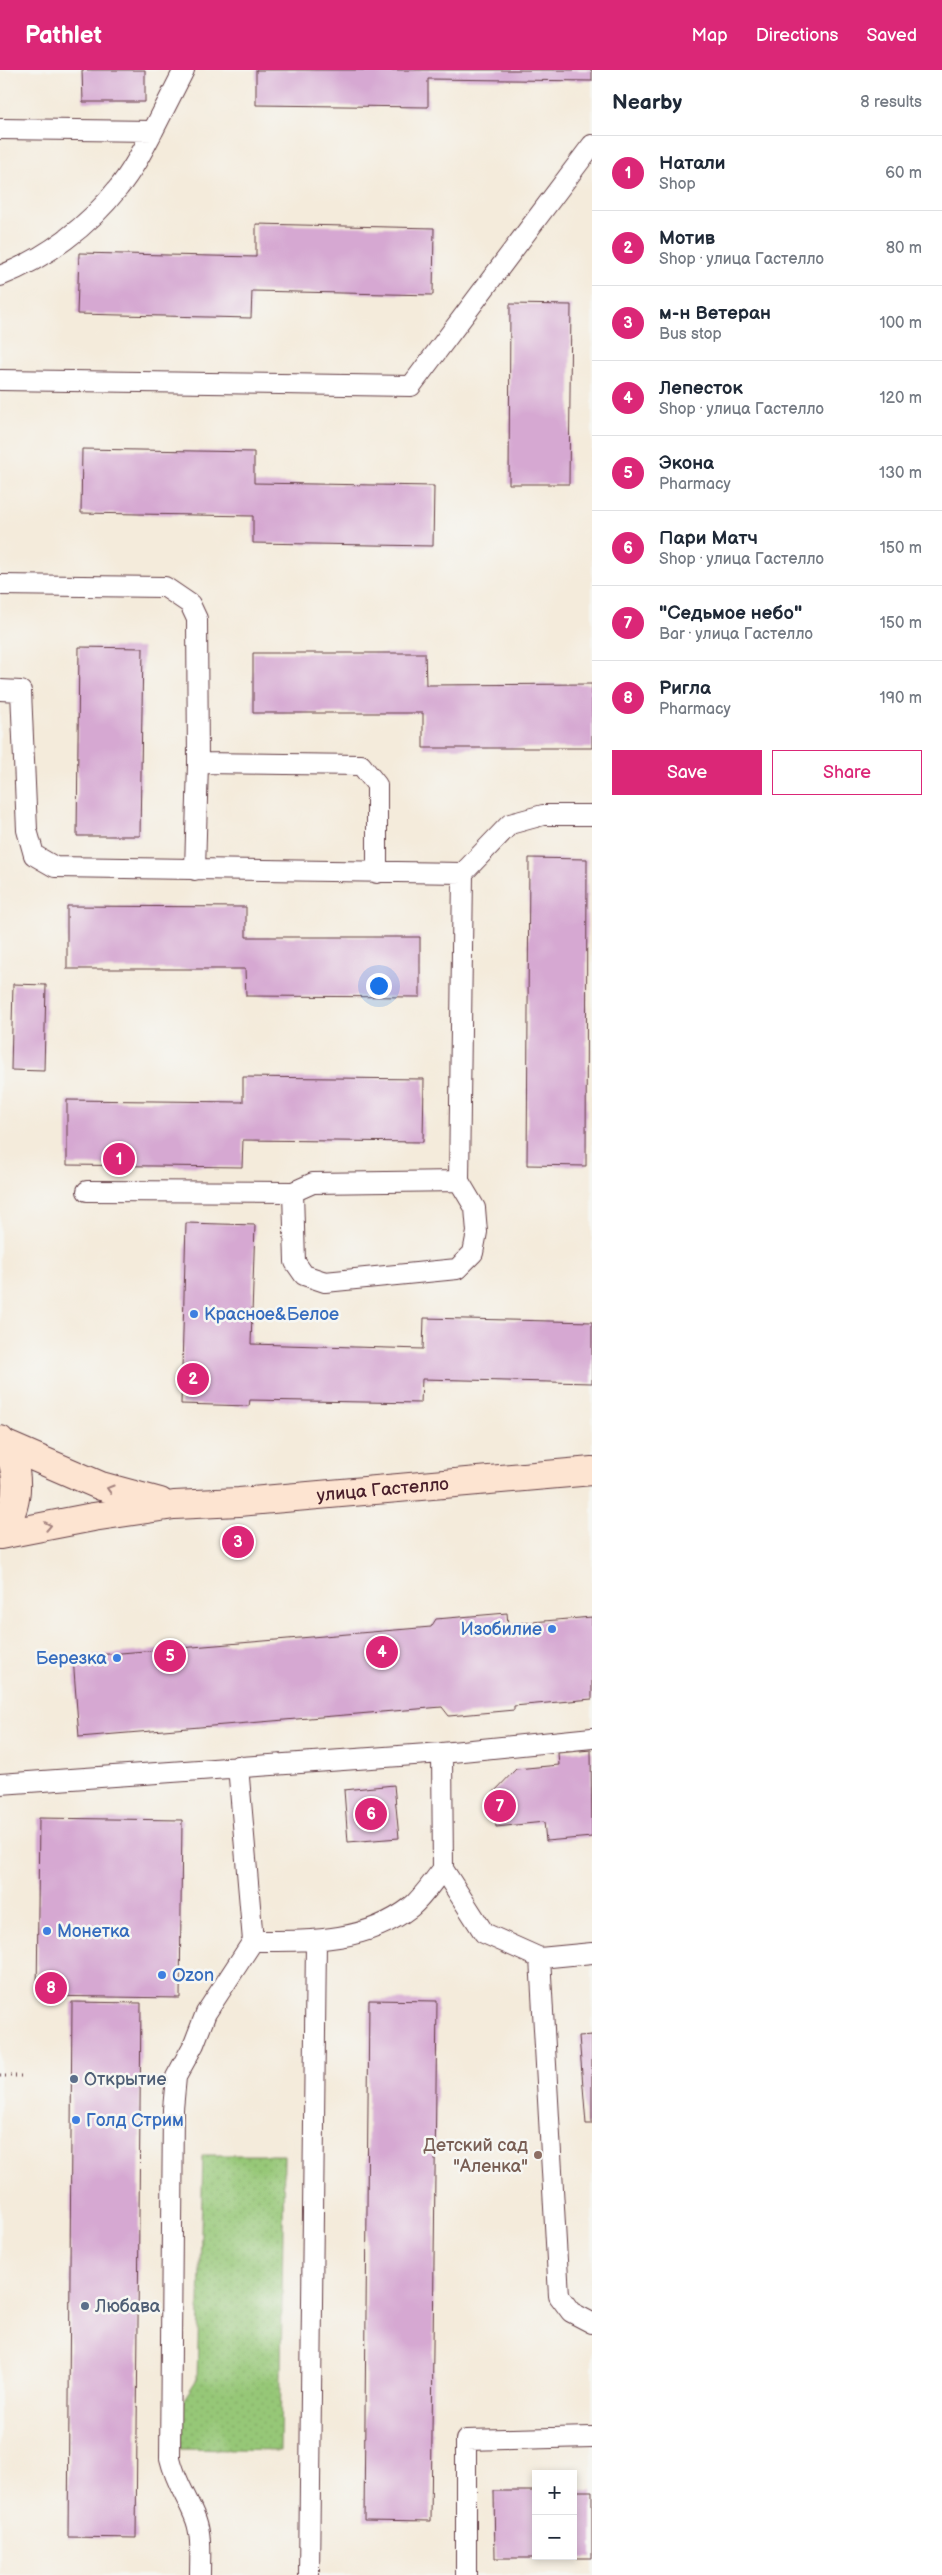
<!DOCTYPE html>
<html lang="en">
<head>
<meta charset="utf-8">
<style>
  body { margin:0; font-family:"Balsamiq Sans",sans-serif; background:#f6f6f7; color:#1f2937 }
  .controls { position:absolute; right:15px; bottom:15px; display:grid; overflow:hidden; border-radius:0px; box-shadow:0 2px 8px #0003 }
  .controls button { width:45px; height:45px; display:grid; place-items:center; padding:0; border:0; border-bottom:1px solid #e0e1e3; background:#fff; color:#1f2937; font:25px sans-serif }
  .you { position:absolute; left:378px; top:915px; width:18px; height:18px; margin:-12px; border:4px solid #fff; border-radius:50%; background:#1a73e8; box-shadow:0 0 0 8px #1a73e833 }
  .badge { display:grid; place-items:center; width:32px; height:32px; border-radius:50%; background:#db2777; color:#fff; font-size:16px; font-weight:700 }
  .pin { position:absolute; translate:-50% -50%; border:2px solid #fff; box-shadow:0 1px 5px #0006 }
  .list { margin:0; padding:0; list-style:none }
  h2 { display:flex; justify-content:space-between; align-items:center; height:65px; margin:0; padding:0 20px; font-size:21px }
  h2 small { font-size:16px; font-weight:400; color:#747a83 }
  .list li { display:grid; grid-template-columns:32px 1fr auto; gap:15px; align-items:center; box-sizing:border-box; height:75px; padding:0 20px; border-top:1px solid #e0e1e3 }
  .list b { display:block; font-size:19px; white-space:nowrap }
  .list p { margin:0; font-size:16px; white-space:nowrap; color:#747a83 }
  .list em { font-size:16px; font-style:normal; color:#747a83 }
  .actions { display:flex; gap:10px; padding:15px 20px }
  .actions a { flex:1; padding:11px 0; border:1px solid #db2777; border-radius:0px; text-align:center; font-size:18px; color:#db2777 }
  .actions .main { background:#db2777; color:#fff }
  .map { position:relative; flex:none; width:592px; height:2505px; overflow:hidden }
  header { display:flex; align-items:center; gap:30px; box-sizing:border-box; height:70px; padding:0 25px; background:#db2777; color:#fff }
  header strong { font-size:24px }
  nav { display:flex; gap:28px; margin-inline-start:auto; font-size:18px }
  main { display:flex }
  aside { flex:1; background:#fff }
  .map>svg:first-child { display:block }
  .park { fill:url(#park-dots); stroke:#707351 }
  .building { fill:#d6a8d2 }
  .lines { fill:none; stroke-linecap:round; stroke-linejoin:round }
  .service-casing { stroke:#643e45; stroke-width:22 }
  .secondary-casing { stroke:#643e45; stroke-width:30 }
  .path { stroke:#643e45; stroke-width:3; stroke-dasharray:1 4; stroke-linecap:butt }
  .service { stroke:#fff; stroke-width:20 }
  .secondary { stroke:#fde4d1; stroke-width:28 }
  .oneway { stroke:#a4827e }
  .shop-dot { fill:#3f7fe0; stroke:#f6f6f2; stroke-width:2 }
  .service-dot { fill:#5c6f8a; stroke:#f6f6f2; stroke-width:2 }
  .education-dot { fill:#8d6e63; stroke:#f6f6f2; stroke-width:2 }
  .labels { text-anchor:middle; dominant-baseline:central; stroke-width:5; stroke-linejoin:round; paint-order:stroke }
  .shop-label { font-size:18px; fill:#366cbe; stroke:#f6f6f2; text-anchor:start }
  .street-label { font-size:18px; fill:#4a1f2b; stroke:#f6f6f2 }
  .service-label { font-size:18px; fill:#4e5e75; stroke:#f6f6f2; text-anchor:start }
  .education-label { font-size:18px; fill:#785e54; stroke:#f6f6f2; text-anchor:end }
</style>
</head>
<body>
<header>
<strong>Pathlet</strong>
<nav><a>Map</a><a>Directions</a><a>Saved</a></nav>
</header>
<main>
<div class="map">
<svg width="592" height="2505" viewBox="0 0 592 2505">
  <defs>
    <pattern id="park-dots" width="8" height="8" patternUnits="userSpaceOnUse" patternTransform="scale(1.25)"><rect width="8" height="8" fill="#96c777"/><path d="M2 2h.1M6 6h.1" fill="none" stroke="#83aa67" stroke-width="1.8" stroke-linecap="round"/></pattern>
  </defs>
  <rect width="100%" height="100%" fill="#f6f6f2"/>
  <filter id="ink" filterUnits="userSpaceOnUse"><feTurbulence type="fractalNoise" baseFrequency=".02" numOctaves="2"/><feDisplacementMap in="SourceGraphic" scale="10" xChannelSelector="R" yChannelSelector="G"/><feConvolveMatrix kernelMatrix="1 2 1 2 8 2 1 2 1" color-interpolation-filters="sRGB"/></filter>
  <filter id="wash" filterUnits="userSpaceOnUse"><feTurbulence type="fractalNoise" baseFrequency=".0096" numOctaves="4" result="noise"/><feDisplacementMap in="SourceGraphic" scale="20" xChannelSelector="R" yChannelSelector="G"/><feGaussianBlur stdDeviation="1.12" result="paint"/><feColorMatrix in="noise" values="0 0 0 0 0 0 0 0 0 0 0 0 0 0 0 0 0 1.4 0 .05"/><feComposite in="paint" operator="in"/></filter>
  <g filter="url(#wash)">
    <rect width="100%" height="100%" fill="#f4ebdb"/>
    <!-- park -->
    <path class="park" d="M203 2085H284L280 2381 180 2379V2335L197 2309Z"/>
    <g id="blocks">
      <!-- building -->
      <path class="building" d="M82 0H145V32H83Z
        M256 0H592V11L428 9V37L256 35Z
        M256 154 434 158 433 225 252 221 251 248 77 244 79 183 256 187Z
        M510 234 571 235 569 414H509Z
        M82 379 254 382V413L434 416 433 476 253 473V446L81 443Z
        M79 577 143 578 140 766H77Z
        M253 583H425L426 615 592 614V678H423V643H253Z
        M529 788 587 789 586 1096 527 1095Z
        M67 836 246 837V867H420V927L246 926 245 899H67Z
        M13 914 46 915 44 1001 11 1000Z
        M243 1007 424 1009 423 1072 243 1070 242 1097 67 1095V1030L243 1032Z
        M186 1153 255 1155 251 1274 423 1279 424 1248 592 1252V1313L422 1309 421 1333 250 1330 249 1336 181 1334Z
        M507 1543 508 1554 592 1547V1629L514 1636V1640L449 1646 442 1637 79 1667 73 1587 431 1557 436 1549Z
        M591 1680 592 1767 546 1771 544 1752 496 1757 493 1723 516 1699 559 1695 558 1683Z
        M394 1715 399 1768 348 1772 344 1720Z
        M39 1748 182 1750 180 1928 37 1926Z
        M369 1930 437 1931 431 2451 364 2450Z
        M72 1932 141 1933 136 2468 68 2467Z
        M592 1965V2054H586L579 1966Z
        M494 2421H536V2488H495Z
        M573 2421H592V2488H573Z"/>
    </g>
  </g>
  <g filter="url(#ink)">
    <use href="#blocks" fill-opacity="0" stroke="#643e45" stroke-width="1"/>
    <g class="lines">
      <!-- service casing -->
      <g class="service-casing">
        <path id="service" d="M0 59 153 61 184 0
          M0 206C46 188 88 157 119 117 133 100 143 80 153 61
          M0 310 411 316 592 75
          M0 515 165 517 190 534 197 549 198 693
          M0 620 21 621 27 760 34 785 55 797 463 803 510 754 543 745H592
          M195 800 198 693 361 695 377 715V803
          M87 1121 293 1122 313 1113 459 1111 463 803
          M293 1122 295 1192 304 1205 325 1212 457 1199 473 1183 477 1162 475 1138 459 1111
          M238 1696 253 1871C308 1871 365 1873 411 1837 423 1827 433 1811 443 1799L442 1683
          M0 1714 442 1683 592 1668
          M443 1799 484 1863 540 1888 592 1883
          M540 1888 559 2226 571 2242 592 2253
          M200 2505C200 2487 202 2467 196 2450 187 2426 176 2414 170 2388L173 2039 176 2007 194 1974 206 1943 253 1871
          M309 2505 316 1871
          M466 2505V2370L592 2367"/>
      </g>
      <!-- secondary casing -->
      <g class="secondary-casing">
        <g id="secondary">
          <path d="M0 1370C22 1395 21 1436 0 1461"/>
          <path d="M4 1374 101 1416 160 1432"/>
          <path id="s1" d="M0 1465 93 1447 174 1435 239 1432 592 1401"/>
        </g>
      </g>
      <!-- path -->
      <path class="path" d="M0 2006H23"/>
      <!-- service -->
      <use href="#service" class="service"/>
      <!-- secondary -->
      <use href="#secondary" class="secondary"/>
    </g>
    <!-- one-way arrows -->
    <defs><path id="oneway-chevron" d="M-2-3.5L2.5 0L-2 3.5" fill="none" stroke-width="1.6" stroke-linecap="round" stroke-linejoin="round" transform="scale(1.25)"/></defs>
    <g class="oneway">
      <use href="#oneway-chevron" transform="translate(110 1419) rotate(-163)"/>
      <use href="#oneway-chevron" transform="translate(48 1456) rotate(-11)"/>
    </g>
  </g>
  <!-- markers -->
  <g class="shop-dot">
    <circle cx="194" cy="1244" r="5"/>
    <circle cx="552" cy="1559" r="5"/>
    <circle cx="117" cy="1588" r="5"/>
    <circle cx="47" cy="1861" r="5"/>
    <circle cx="162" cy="1905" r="5"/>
    <circle cx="76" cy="2050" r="5"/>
  </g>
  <g class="service-dot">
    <circle cx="74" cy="2009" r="5"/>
    <circle cx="85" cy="2236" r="5"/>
  </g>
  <circle class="education-dot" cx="538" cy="2085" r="5"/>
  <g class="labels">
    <!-- shop labels -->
    <g class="shop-label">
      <text x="204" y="1244">Красное&amp;Белое</text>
      <text x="542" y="1559" text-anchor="end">Изобилие</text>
      <text x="107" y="1588" text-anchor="end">Березка</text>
      <text x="57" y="1861">Монетка</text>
      <text x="172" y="1905">Ozon</text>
      <text x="86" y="2050">Голд Стрим</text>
    </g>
    <!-- street labels -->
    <g class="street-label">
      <text stroke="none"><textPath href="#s1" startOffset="386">улица Гастелло</textPath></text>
    </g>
    <!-- service labels -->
    <g class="service-label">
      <text x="84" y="2009">Открытие</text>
      <text x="95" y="2236">Любава</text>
    </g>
    <!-- education labels -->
    <g class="education-label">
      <text x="528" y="2075">Детский сад<tspan x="528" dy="21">"Аленка"</tspan></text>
    </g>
  </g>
</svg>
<div class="controls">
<button>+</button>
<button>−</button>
</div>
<div class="you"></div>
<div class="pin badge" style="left:119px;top:1089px">1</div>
<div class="pin badge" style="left:193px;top:1309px">2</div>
<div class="pin badge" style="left:238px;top:1472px">3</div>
<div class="pin badge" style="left:382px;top:1582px">4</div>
<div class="pin badge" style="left:170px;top:1586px">5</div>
<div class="pin badge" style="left:371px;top:1744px">6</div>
<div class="pin badge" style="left:500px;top:1736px">7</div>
<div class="pin badge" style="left:51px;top:1918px">8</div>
</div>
<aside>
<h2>Nearby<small>8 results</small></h2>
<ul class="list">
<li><span class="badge">1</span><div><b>Натали</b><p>Shop</p></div><em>60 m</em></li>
<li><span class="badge">2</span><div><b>Мотив</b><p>Shop · улица Гастелло</p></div><em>80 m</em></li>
<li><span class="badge">3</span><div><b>м-н Ветеран</b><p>Bus stop</p></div><em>100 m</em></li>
<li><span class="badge">4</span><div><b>Лепесток</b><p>Shop · улица Гастелло</p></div><em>120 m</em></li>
<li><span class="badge">5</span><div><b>Экона</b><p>Pharmacy</p></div><em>130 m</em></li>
<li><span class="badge">6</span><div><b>Пари Матч</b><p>Shop · улица Гастелло</p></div><em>150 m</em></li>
<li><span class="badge">7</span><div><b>&quot;Седьмое небо&quot;</b><p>Bar · улица Гастелло</p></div><em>150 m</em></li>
<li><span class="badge">8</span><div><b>Ригла</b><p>Pharmacy</p></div><em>190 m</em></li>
</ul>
<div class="actions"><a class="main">Save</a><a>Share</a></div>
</aside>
</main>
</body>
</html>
